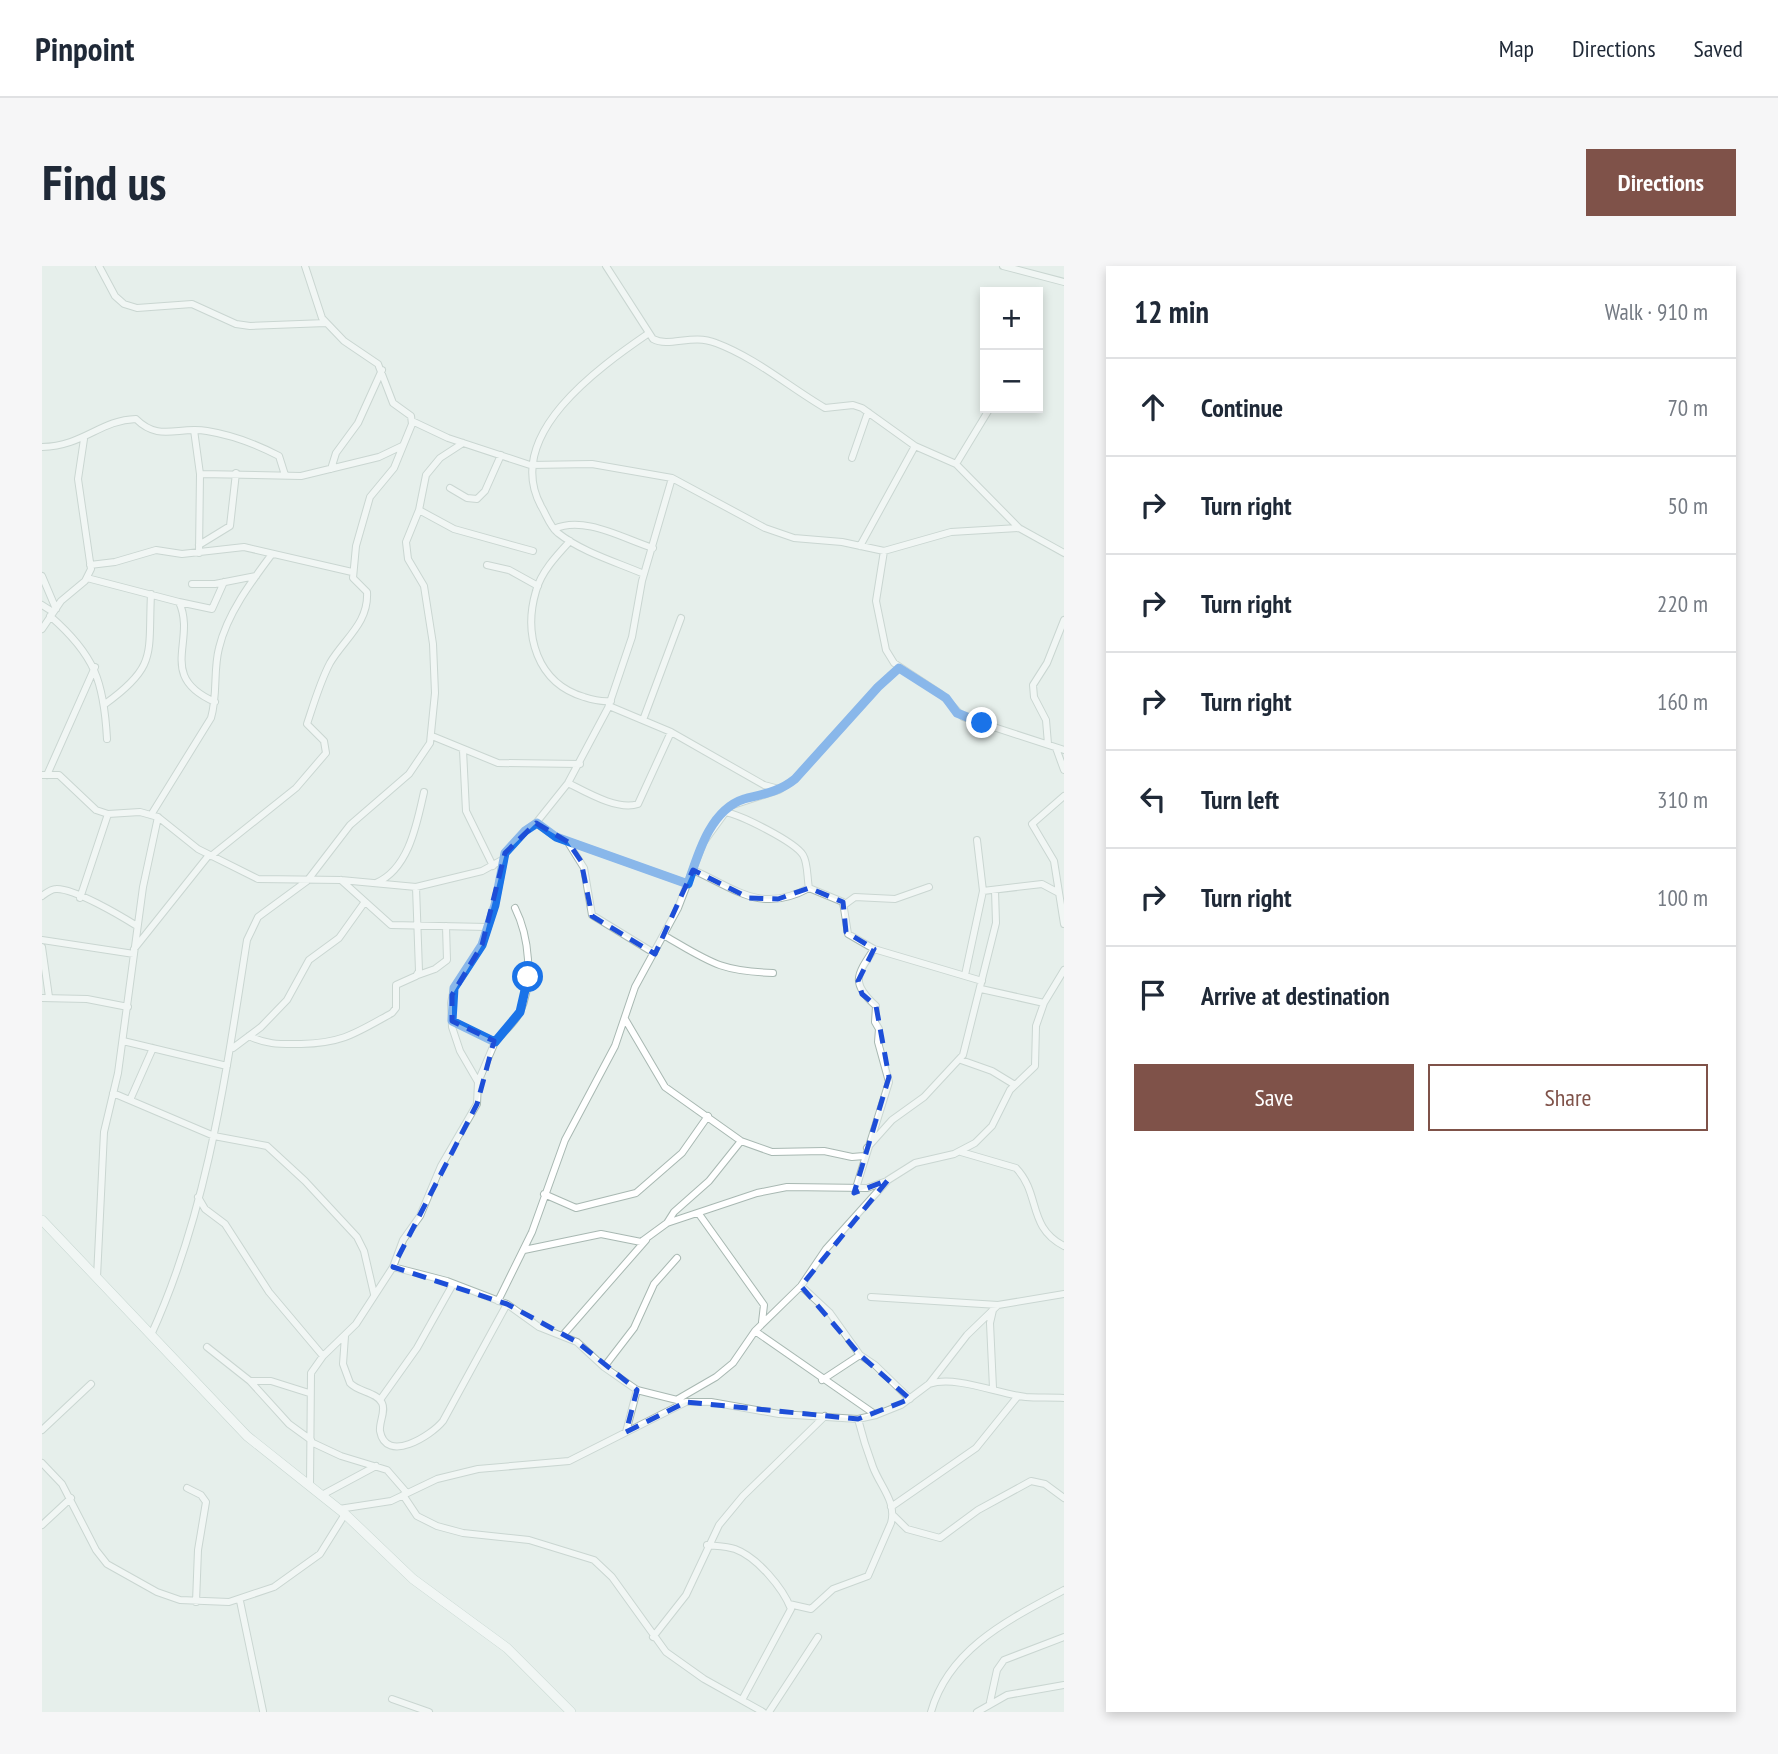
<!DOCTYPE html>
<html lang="en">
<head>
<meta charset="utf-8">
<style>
  body { margin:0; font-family:"PT Sans Narrow",sans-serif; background:#f6f6f7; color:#1f2937 }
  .controls { position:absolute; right:21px; top:21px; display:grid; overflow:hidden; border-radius:0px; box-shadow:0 4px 10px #0003 }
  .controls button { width:63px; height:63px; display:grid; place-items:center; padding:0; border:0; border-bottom:2px solid #e0e1e3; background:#fff; color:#1f2937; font:35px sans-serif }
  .stop { position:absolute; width:21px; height:21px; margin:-16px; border:5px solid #1a73e8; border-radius:50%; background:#fff }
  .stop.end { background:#1a73e8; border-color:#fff; box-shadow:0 2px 7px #0008 }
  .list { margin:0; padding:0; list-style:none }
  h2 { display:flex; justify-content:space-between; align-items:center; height:91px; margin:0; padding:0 28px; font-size:30px }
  h2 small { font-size:23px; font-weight:400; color:#747a83 }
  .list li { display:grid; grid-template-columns:46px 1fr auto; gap:21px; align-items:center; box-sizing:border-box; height:98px; padding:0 28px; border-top:2px solid #e0e1e3 }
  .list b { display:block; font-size:26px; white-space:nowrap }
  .list em { font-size:23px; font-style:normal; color:#747a83 }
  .actions { display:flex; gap:14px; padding:21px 28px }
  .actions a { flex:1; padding:16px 0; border:2px solid #7f5249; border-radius:0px; text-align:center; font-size:24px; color:#7f5249 }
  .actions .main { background:#7f5249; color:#fff }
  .icon { flex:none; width:38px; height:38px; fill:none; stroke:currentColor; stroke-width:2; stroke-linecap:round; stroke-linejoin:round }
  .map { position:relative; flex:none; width:1022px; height:1446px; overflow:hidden; border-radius:0px }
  header { display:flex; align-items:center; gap:42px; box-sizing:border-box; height:98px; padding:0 35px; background:#fff; border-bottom:2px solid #e0e1e3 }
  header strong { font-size:33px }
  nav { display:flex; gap:38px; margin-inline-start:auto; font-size:24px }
  .intro { display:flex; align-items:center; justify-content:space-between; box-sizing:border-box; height:168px; padding:0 42px }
  h1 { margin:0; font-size:49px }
  .button { padding:18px 32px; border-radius:0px; background:#7f5249; color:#fff; font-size:24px; font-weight:700 }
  main { display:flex; gap:42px; padding:0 42px }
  aside { flex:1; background:#fff; border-radius:0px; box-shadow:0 4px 10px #0003 }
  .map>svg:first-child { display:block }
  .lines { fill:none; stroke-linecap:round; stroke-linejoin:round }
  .minor-casing { stroke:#a8b8b2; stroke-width:8 }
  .secondary-casing { stroke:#a4bbb3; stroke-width:10 }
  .minor { stroke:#fff; stroke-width:6 }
  .secondary { stroke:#fff; stroke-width:9 }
  .route { stroke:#1a73e8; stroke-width:9 }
  .marked { fill:none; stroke:#1d4ed8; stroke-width:5; stroke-dasharray:14 9; stroke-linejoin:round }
</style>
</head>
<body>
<header>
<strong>Pinpoint</strong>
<nav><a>Map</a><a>Directions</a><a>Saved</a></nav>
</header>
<div class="intro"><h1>Find us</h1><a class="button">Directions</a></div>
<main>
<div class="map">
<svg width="1022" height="1446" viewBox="0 0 1022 1446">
  <rect width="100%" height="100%" fill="#e6efeb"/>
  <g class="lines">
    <!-- minor casing -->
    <g class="minor-casing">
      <path id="minor" d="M57 0 73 30 82 38 95 42 150 38 194 58 208 60 284 57
        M564 0 611 73C628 82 650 67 674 77 714 92 747 121 783 142L811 139 820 142 873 180 914 198 977 262 1022 287
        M961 0 1022 16
        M370 155 406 172 488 199 550 198 630 212 723 262 752 272 800 276 842 285 909 266 977 262
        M152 164 158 208 157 287
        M0 181C42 180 58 154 94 153 117 176 136 160 165 165 190 169 214 178 237 190L243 209
        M810 192 826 146
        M914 198 948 142
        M289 203 294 187 316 157 340 104
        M158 208 259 210 337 191 360 180
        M408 222 425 232 435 233 443 225 459 189
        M377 244 412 263 491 285
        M512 263C542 249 582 273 611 282
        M528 275C515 289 499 306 494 325 481 369 495 417 542 431 551 434 560 436 569 435
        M157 279 188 260 194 207
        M818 280 873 180
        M842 285 834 335 844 384 852 397 899 428 921 451 1022 484
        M48 299 73 296 114 284 140 288 202 281 310 306
        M445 299 467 304 496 320
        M602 308C574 296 540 286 516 267 508 261 504 248 499 240 461 169 556 102 607 67
        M0 310 14 343
        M45 312 137 336C155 375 114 410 173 436
        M150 318H173L214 310
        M137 336 170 343 182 316
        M0 339 11 346
        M8 350C53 389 62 416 65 473
        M0 363 19 335 43 315 49 303 36 213 42 173
        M63 438C116 400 106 388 109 328
        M567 440 629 466 722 519 737 523
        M601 454 639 352
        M390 470 456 497 538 498
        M1006 478 1004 454 992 431 991 419 1005 397 1022 354
        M1014 482 1022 504
        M421 484 424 545 451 600
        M0 509H17L54 544 66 548 98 546 116 551 156 583 216 613 299 614 374 621 440 605 460 594
        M5 509 53 401
        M526 517C544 526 576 545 596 538L629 466
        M1022 530 990 558 1012 595 1022 658
        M682 546C698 548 753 576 761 589 766 597 765 612 767 622L801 636 806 668 832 683 940 715
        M109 549 169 452C176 428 171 405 177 382 185 348 209 316 230 288
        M494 557 514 571 646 618
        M527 578 542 602 550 649 612 687
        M169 590 254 522 284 487 282 475 265 458C272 437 278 416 288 397 302 373 327 357 325 326L311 312 314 280 328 231 352 202 370 158 369 150 351 137 336 98 302 75 280 52 263 0
        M651 604C694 623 719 648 767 622
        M299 614 349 659 446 661
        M334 617C367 603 375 557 382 526
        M941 625 1000 618 1015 626
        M0 630C4 627 9 623 14 623 32 622 79 650 95 660
        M38 632 66 548
        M802 639 813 631 853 633 887 621
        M623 670C668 696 677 705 731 707
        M0 674 92 688
        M0 681 7 731
        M92 683 167 589
        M376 709 393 703 405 694 404 660
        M923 709 941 625 935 574
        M939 723 1002 737
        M0 732 45 733 86 741
        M583 753 623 821 699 875 730 886 782 885 810 891 822 890
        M410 755 453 776C461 766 473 757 478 746 492 716 487 670 473 642
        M207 770C225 779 239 778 259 778 301 777 314 767 350 747L354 742V719L374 710 377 705 374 621
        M81 775 185 800
        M191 782 219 761 245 734 267 694 297 672 322 637
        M919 794 950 805 973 819
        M436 816 453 776
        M71 827 172 870 225 880 263 915 315 971 322 985 332 1028
        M88 834 111 782
        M825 882 850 854 882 831 921 789 954 657 953 624
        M919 886 974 902C999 928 985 961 1022 980
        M814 922 847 816 836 776 837 763 833 756 834 740C809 717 814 710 832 683
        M502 928 534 942 594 927 640 887 666 850
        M156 931 163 943 183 958 227 1026 281 1090
        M657 948 722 1039 720 1056
        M625 957 632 946 667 915 699 875
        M482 984 559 968 599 976 625 957 715 927 745 921 825 922 845 915
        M351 1001 405 1015 465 1038 497 1061 535 1076 562 1101 595 1124 639 1135
        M55 1011 62 866 76 807 101 621 116 551
        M759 1020 788 1047 818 1089 833 1099 868 1133
        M829 1031 956 1039
        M456 1035 490 966 523 874 573 780 593 721 636 642 661 577 688 540 737 524 753 513 836 421 857 402
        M951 1044 948 1057 951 1122
        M713 1065 834 1149
        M109 1069C166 945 184 807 205 674L216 651 265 615 308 559 367 508 388 477 393 427 391 378 382 320 366 293 364 276 377 244 384 209 398 192 421 177
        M521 1069 604 974
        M303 1070 301 1098 308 1117C316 1126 335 1126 340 1137 344 1145 337 1156 338 1165 344 1198 389 1170 401 1155L465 1038
        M165 1081 208 1115H229L267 1127
        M562 1101 592 1062 612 1018 635 992
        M780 1114 818 1089
        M208 1115 247 1158 269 1174
        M887 1118C914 1109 956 1128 984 1131 996 1132 1009 1131 1022 1132
        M636 1133 674 1111 691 1097 713 1065 759 1020 784 983 846 914 873 897 912 888 933 877 950 860 968 824 993 800 994 760 1002 737 1022 704
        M338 1134 375 1082 411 1018
        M0 1164 49 1118
        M584 1166 595 1124
        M269 1176 299 1190 345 1204 365 1227
        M0 1197 20 1218 54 1284 65 1298 115 1326 138 1334 187 1336 232 1321 278 1288 303 1248
        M268 1219 269 1107 281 1090 314 1058 351 1001 361 974 378 950 399 900 435 838 436 816 418 785 410 761 409 737 412 722 440 679 453 639 463 587 483 565 494 557 526 517 566 442 590 371 600 315 630 212
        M145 1222 159 1229 164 1236 156 1284 154 1336
        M280 1229 334 1200
        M361 1229 375 1250 395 1260 421 1267 487 1274 552 1294 570 1311 624 1386 662 1413 721 1446
        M849 1241 934 1182 976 1130
        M297 1243 349 1235 395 1213 436 1203 527 1195 644 1136H669L737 1148 816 1153 834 1149 859 1139 887 1118 925 1069 956 1039 1022 1028
        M851 1249 865 1263 898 1272 936 1244 989 1215 1003 1218 1022 1232
        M0 1259 29 1232
        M665 1279C674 1280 685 1280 693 1283 715 1291 741 1322 749 1343L700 1434
        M198 1335 221 1445
        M747 1338 769 1343 791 1323 826 1310 849 1257C855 1236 838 1220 831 1201 825 1185 820 1169 816 1153
        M611 1371 644 1329 677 1259 701 1230 783 1150
        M350 1433 387 1446
        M948 1436 955 1404 962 1394 1022 1371
        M727 1446 776 1371
        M889 1446C907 1382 968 1353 1022 1324
        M935 1446 965 1429 1022 1419"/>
    </g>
    <!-- secondary casing -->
    <g class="secondary-casing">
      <path id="secondary" d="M0 954 205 1170 303 1248 371 1313 465 1382 529 1446"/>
    </g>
    <!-- minor -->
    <use href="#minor" class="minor"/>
    <!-- secondary -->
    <use href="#secondary" class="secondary"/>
  </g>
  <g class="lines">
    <!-- route -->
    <path class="route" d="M486 711 478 746 453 776 410 755 412 722 440 679 453 639 463 587 483 565 495 557 514 571 646 618C656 588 668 544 702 533 721 528 737 526 753 513L836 421 857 402 904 432 915 447 940 457"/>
  </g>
  <!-- marked area -->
  <path d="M0 0H1022V1446H0ZM494 557 526 576 539 595 550 650 613 688 651 604 707 632 736 633 767 622 801 636 804 666 832 683 816 715 820 728 834 740 847 811 812 927 846 914 759 1020 818 1089 868 1133 816 1153 644 1136 584 1166 595 1124 535 1076 465 1038 351 1001 435 838 452 775 410 755V729L440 679 463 587Z" fill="#e6efeb" fill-opacity=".55" fill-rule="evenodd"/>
  <path class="marked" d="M494 557 526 576 539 595 550 650 613 688 651 604 707 632 736 633 767 622 801 636 804 666 832 683 816 715 820 728 834 740 847 811 812 927 846 914 759 1020 818 1089 868 1133 816 1153 644 1136 584 1166 595 1124 535 1076 465 1038 351 1001 435 838 452 775 410 755V729L440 679 463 587Z"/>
</svg>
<div class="controls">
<button>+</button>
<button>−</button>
</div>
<div class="stop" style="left:486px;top:711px"></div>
<div class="stop end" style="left:940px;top:457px"></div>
</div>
<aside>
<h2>12 min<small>Walk · 910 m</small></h2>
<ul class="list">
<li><svg class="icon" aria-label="ahead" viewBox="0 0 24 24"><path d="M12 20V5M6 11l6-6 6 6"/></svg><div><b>Continue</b></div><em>70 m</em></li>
<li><svg class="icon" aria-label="right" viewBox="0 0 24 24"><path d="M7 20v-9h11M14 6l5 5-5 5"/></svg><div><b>Turn right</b></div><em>50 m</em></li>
<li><svg class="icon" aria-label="right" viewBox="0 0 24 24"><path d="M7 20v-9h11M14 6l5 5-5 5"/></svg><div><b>Turn right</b></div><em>220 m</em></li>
<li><svg class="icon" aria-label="right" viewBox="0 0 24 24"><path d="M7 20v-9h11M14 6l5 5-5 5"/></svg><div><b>Turn right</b></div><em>160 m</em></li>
<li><svg class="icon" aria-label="left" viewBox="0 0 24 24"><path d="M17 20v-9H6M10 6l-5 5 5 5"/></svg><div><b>Turn left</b></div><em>310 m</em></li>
<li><svg class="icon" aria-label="right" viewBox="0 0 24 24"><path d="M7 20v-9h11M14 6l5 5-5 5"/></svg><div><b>Turn right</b></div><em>100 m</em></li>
<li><svg class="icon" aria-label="arrive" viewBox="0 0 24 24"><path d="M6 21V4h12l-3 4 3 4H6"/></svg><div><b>Arrive at destination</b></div></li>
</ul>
<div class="actions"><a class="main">Save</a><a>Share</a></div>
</aside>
</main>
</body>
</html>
